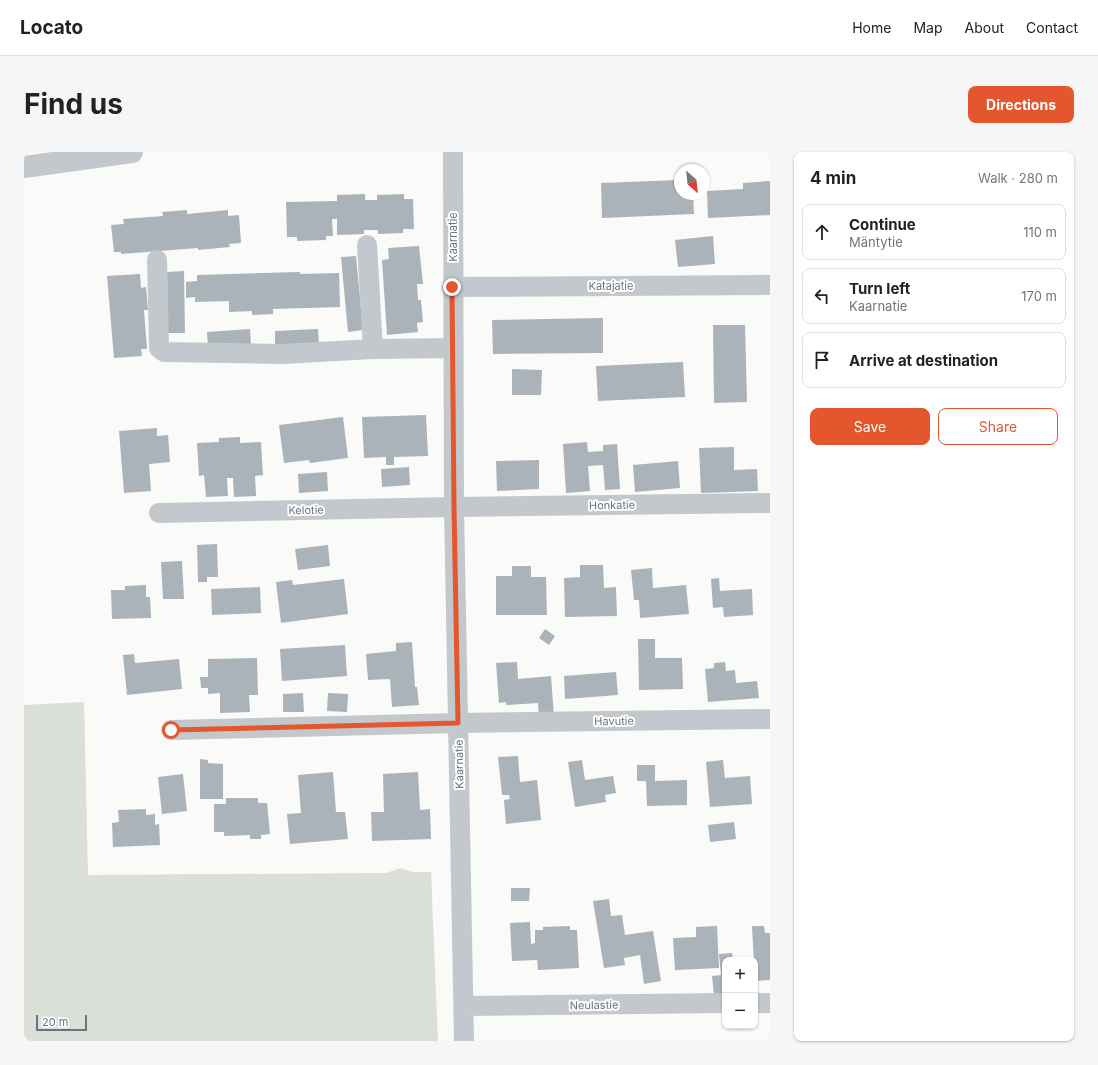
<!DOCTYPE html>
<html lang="en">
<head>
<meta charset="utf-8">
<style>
  body { margin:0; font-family:Inter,sans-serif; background:#f6f6f6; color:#222 }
  .controls { position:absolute; right:12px; bottom:12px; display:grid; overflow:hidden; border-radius:8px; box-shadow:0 1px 3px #0004 }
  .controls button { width:36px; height:36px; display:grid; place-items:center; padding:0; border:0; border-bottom:1px solid #e0e0e0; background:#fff; color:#222; font:20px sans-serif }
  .compass { position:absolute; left:650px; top:12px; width:36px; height:36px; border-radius:50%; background:#fff; box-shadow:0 1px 3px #0004; rotate:153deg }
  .scale { position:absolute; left:12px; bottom:10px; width:51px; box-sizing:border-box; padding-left:4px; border:2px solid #657683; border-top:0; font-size:11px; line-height:14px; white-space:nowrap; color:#657683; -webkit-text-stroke:3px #fff; paint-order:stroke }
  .stop { position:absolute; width:12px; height:12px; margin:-9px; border:3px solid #e4572e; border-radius:50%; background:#fff }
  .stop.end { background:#e4572e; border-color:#fff; box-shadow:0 1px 4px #0008 }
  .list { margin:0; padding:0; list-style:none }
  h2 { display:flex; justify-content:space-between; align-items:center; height:52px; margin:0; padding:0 16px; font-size:17px }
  h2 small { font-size:13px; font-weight:400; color:#767676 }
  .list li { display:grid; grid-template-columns:26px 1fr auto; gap:12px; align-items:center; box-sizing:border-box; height:56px; margin:0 8px 8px; padding:0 8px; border:1px solid #e0e0e0; border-radius:8px }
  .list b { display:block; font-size:15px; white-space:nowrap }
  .list p { margin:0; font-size:13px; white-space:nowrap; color:#767676 }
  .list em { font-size:13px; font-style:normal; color:#767676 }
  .actions { display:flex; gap:8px; padding:12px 16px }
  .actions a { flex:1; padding:9px 0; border:1px solid #e4572e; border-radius:8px; text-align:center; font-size:14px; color:#e4572e }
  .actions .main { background:#e4572e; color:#fff }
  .icon { flex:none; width:22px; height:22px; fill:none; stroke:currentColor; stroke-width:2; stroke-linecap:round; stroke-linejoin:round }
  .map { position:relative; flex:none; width:746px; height:889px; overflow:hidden; border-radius:8px }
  header { display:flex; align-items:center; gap:24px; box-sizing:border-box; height:56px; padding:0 20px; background:#fff; border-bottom:1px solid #e0e0e0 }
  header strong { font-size:19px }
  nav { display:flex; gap:22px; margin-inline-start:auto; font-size:14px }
  .intro { display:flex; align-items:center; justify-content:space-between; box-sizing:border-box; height:96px; padding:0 24px }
  h1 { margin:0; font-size:28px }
  .button { padding:10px 18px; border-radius:8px; background:#e4572e; color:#fff; font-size:14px; font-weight:700 }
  main { display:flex; gap:24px; padding:0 24px }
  aside { flex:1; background:#fff; border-radius:8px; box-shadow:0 1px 3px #0004 }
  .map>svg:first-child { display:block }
  .green { fill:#dadfd7 }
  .building { fill:#aab3b9 }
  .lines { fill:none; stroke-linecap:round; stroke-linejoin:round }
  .minor { stroke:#c3c8cc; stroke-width:20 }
  .tertiary { stroke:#c3c8cc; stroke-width:22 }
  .route { stroke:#e4572e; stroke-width:5 }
  .labels { text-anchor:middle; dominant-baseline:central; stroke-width:4; stroke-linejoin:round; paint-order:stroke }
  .street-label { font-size:11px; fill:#657683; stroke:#fff }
</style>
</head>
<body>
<header>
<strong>Locato</strong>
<nav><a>Home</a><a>Map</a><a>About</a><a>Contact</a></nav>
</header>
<div class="intro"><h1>Find us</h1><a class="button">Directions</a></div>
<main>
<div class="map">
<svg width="746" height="889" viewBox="0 0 746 889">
  <rect width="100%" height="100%" fill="#fafaf8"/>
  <!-- green -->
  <path class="green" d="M60 550 64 723 362 721 377 716 389 720H407L414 889H0V553Z"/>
  <!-- building -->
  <path class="building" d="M656 28V42H669L670 62 578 66 577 31Z
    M746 29V63L684 66 683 39 719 37V31Z
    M341 42V48H353V43L380 42V47H389L390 77H379V81L354 82V78H340V82L313 83V67H308L309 84H302V88L273 89V85H263L262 50 313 49V43Z
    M163 58V62L204 58V64L215 63 217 91 205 92 206 95 174 98V96L97 102V100H90L87 73 100 72 99 67 139 64 138 60Z
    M689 84 691 112 654 115 651 88Z
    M395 94 399 132H393L394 148H397L399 170 393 171 394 180 363 183 358 108 365 107 364 96Z
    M332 104 339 178 324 180 317 105Z
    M160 119 161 181H144L143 120Z
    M276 120V122L315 121 316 155 249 157V162L228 163V159L205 160V149L171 150V145L162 146V130L173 129V123Z
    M116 122 117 136 122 135 124 158H120L123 197H117L118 204 90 206 83 124Z
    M579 166V201L469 202 468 168Z
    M689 173H721L723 250 690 251Z
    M226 177 227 193 184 196 183 180Z
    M294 177 295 194 251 195V179Z
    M659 210 661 245 574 249 572 214Z
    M488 217 518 218 517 243H488Z
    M402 263 404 304 370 305V313H362V305L340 306 338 265Z
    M319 265 324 306 286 311 285 308 260 311 255 273Z
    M133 276V284L144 283 146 310 125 312 127 339 100 341 95 279Z
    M216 285V291L237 290 239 323 231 324 232 344 210 345 209 326H203L204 344 182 345 180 323 175 324 173 291 195 290V286Z
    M563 290 564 300 579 299V293L593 292 596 337 581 338 579 313 564 314 566 339 542 341 539 292Z
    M710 295V318L733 317 734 339 677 341 675 296Z
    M515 308V337L473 339 472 309Z
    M654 309 656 336 611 340 609 313Z
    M385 315 386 333 358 335 357 317Z
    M303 320 304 339 275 341 274 322Z
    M193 392 194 425H183V430H174L173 393Z
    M304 393 306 414 274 418 271 397Z
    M158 409 160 447H139L137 410Z
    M556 413H579L580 436 592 435 593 464 541 465 540 426 556 425Z
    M488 414H507V425H522L523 463H472V424H488Z
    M628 416 629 436 662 433 665 462 616 466 615 448H610L607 418Z
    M695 426 696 439 728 437 729 463 700 465 699 455 689 456 687 427Z
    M320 427 324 462 257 471 252 430 268 428 269 433Z
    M122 433V445H126L127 466 88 467 87 438H101V434Z
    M236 435 237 461 188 463 187 437Z
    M521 477 531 484 525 493 515 486Z
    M614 487H631V506H658L659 537 615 538Z
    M388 490 391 535H393L395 553 368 555 366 527 344 528 342 502 372 499V491Z
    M321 493 323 524 258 529 256 497Z
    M110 502 111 511 155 507 158 537 103 543 99 503Z
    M233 506 234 543H225L226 560 196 561V541L184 542V536H177L176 525H184V507Z
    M493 510 494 527 527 524 530 565 515 566 514 551 482 553V550L475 551 472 511Z
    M701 510 702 519 711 518 712 531 733 529 735 546 684 550 681 517 690 516V511Z
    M592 520 594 543 541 547 540 524Z
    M279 541 280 560H259V542Z
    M304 541 324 542 323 560 303 559Z
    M494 604 496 630 513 628 517 668 482 672 480 648 486 647 485 643H478L474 605Z
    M176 607 184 608V611L199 612V647H176Z
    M558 608 561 628 589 624 592 641 581 643 582 650 551 655 544 610Z
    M699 608 701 626 726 624 728 652 686 655 682 610Z
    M613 613H631V629L663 628V653L623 654 622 629H613Z
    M309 620 312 660H321L324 687 266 692 263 662 277 661 274 623Z
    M394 620 396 658 406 657 407 687 348 689 347 660H360L359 622Z
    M159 622 163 659 138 662 134 625Z
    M202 646H234V651H243L246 682 237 683V687H226V683L200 684V680H190V652H202Z
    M122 657V663L131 662V673L135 672 136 693 89 695 88 671 95 670 94 658Z
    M710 670 712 687 686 690 684 673Z
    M487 736H506L505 749H487Z
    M585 747 587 764 598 763 601 783 629 779 637 829 620 832 616 803 600 806 601 813 580 816 569 749Z
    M506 770 507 792 511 791V778H519V775L546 774V778H553L555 816 514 818 513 808 488 809 486 771Z
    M693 774 695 816 651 818 649 786 672 785V775Z
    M728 774H740L741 781H746V828L731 829Z
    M708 801 709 808H701V842L690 843 688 824 697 823 695 802Z"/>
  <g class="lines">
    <!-- minor -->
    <path class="minor" d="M429 0 430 355 440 889
      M343 93 349 197
      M133 108 135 196 140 200 259 202 349 197 429 196
      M428 135 746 133
      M135 361 430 355 746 351
      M147 578 434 571 746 567
      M731 851H746
      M440 854 701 851"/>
    <!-- tertiary -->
    <path class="tertiary" d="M0 15 108 0"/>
  </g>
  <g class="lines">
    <!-- route -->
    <path class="route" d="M147 578 434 571 430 355 428 135"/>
  </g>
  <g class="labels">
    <!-- street labels -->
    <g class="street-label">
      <text transform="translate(429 85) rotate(-90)">Kaarnatie</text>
      <text x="587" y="134">Katajatie</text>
      <text transform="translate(588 353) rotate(-1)">Honkatie</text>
      <text transform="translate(282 358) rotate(-1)">Kelotie</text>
      <text transform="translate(590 569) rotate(-1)">Havutie</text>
      <text transform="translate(435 612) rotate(-91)">Kaarnatie</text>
      <text transform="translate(570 853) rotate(-1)">Neulastie</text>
    </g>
  </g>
</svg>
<div class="controls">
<button>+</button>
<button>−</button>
</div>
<svg class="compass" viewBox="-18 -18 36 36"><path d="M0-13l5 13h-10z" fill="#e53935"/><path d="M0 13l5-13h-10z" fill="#767676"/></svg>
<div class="scale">20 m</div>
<div class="stop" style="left:147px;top:578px"></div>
<div class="stop end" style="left:428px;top:135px"></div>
</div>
<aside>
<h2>4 min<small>Walk · 280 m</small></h2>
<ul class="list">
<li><svg class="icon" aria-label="ahead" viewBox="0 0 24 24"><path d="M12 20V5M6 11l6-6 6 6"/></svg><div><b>Continue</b><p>Mäntytie</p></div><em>110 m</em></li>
<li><svg class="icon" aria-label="left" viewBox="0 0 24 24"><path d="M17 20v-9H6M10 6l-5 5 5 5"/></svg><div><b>Turn left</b><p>Kaarnatie</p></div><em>170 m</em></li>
<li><svg class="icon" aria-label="arrive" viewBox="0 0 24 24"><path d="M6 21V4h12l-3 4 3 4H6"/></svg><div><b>Arrive at destination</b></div></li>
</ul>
<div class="actions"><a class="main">Save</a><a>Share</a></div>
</aside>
</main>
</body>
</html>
